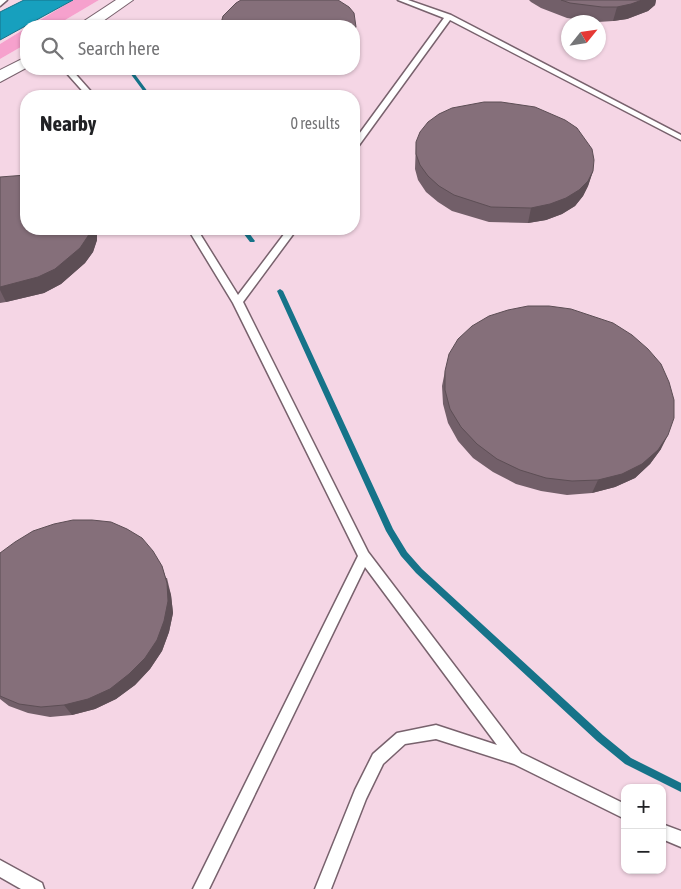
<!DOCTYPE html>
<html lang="en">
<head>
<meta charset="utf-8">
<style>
  body { margin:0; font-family:"Asap Condensed",sans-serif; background:#f6f6f6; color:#202124 }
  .controls { position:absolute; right:15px; bottom:15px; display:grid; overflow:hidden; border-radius:10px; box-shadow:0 1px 4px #0004 }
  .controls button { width:45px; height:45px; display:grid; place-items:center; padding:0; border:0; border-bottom:1px solid #e0e0e0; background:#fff; color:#202124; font:25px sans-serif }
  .compass { position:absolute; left:561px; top:15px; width:45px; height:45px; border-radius:50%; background:#fff; box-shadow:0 1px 4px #0004; rotate:60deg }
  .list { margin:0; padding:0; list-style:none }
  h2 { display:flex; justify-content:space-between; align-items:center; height:65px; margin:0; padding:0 20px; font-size:21px }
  h2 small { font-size:16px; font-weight:400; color:#757577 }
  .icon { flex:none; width:28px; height:28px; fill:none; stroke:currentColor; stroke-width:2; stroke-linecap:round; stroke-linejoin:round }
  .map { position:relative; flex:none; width:681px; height:889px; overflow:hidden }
  .search { position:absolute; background:#fff; box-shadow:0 1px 4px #0004; left:20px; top:20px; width:340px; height:55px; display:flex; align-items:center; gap:12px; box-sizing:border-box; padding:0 18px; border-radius:20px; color:#757577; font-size:19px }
  .panel { position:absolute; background:#fff; box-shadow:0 1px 4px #0004; left:20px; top:90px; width:340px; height:145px; border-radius:20px }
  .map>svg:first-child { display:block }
  .built { fill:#f5d6e5; fill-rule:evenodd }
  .forest { fill:#f6a1cd }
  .water { fill:#17a0be; stroke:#167389 }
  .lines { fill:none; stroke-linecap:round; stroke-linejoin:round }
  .stream { fill:#167389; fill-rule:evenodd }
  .lane-casing { stroke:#78626d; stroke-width:3 }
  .street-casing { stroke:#78626d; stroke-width:2 }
  .lane { fill:#fff; fill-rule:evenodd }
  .street { fill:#fff; fill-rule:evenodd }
  .wall { fill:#725f69 }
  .shaded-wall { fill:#5d4e55 }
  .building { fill:#856f7a; stroke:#5d4e55 }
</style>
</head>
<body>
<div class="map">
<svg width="681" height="889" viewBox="0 0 681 889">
  <rect width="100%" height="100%" fill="#fee5f1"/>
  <!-- built -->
  <path class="built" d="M0 0H73L30 26H26V28L0 44Z
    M99 0H681V889H0V59L26 44V69H354V26H55ZM568 22H598V52H568ZM26 96H354V229H26ZM625 788H662V870H625Z"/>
  <!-- forest -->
  <path class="forest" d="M73 0H99L55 26H30Z
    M26 28V44L0 59V44Z"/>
  <!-- water -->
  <path class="water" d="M24 0H73L0 40V12Z"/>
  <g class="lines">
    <!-- stream -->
    <path class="stream" d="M127 69H131L151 96H147Z
      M240 229H246L255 241 254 242H250Z
      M280 289 283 291 393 529 407 552 422 569 603 735 631 758 681 783V792L625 764 597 741 416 573 401 556 386 531 277 291Z"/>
    <!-- lane casing -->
    <g class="lane-casing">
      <path id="lane" d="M0 0H7L0 6Z
        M398 0H408L451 15 681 135V140L450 20 357 148H354V141L444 18Z
        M63 69H71L95 96H87Z
        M188 229H197L238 295 288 229H297L243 302 368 552 521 753 625 804V819L514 764 436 739 405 744 383 764 366 799 331 889H315L355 790 373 754 397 733 436 725 497 745 365 567 209 889H193L358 556 233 303Z
        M662 824 681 831V847L662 839Z
        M0 860 42 883 44 889H21L0 877Z"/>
    </g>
    <!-- street casing -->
    <g class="street-casing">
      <path id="street" d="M116 0H133L96 26H79L81 23Z
        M26 57V68L0 82V70Z"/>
    </g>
    <!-- lane -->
    <use href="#lane" class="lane"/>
    <!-- street -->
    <use href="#street" class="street"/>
  </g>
  <!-- wall -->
  <path class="wall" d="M529 0H656L655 5 648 11 627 19 613 21 598 22 567 18 541 8 531 2Z
    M259 69H316L299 72H270Z
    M416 142 593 171 588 186 583 196 575 206 562 214 546 220 528 223 489 222 452 211 438 202 426 192 418 180 415 169Z
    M0 177 97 229V240L93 252 85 263 61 284 44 293 6 302 0 303Z
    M445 371 661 449 650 464 635 478 615 487 592 493 567 495 541 491 516 484 493 472 473 458 458 441 448 423 443 404 442 386Z
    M0 553 167 578 171 595 173 613 169 632 162 651 150 669 135 685 116 699 95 709 72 715 50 717 28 713 9 706 0 699Z"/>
  <!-- shaded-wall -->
  <path class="shaded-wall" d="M642 0H656L655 5 648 11 627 19 613 21 617 7Z
    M356 27 355 42 354 44V30Z
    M299 69H316L299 72Z
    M593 171 588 186 583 196 575 206 562 214 546 220 528 223 531 208Z
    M91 229H97V240L93 252 85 263 61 284 44 293 6 302 0 290V287Z
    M668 435 661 449 650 464 635 478 615 487 592 493 598 480Z
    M162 566 171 595 173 613 169 632 162 651 150 669 135 685 116 699 95 709 72 715 64 705Z"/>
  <!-- building -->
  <path class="building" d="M241 0H338L349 7 354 13 356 27 354 30V26H222L221 23 223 16 236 3Z
    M561 0H642L631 4 617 7H602L570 3Z
    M484 102H501L535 107 565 120 577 128 592 149 594 160 593 171 588 181 579 190 566 198 550 204 531 208 491 207 454 195 439 186 428 176 420 165 416 154V142L420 132 428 122 439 114 452 108Z
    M26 175V229H91L88 236 80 248 55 269 38 277 0 287V177Z
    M528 306H549L571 309 613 323 632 335 648 349 661 364 669 382 674 400V418L668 435 658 450 642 464 622 474 598 480 572 481 546 478 520 470 497 459 477 444 461 427 450 409 445 390V371L449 354 458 339 472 326 489 316 508 310Z
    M73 520H92L111 522 127 529 142 538 153 551 162 566 167 583 168 601 164 621 157 640 145 658 129 674 110 689 88 699 64 705 41 707 19 704 0 696V553L15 542 33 531 54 524Z"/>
</svg>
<div class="controls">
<button>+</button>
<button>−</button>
</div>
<svg class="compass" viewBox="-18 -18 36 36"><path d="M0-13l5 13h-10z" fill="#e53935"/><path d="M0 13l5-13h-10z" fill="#757577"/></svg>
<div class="search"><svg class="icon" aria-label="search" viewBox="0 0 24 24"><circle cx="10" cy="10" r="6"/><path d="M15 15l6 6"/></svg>Search here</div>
<section class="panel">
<h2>Nearby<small>0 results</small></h2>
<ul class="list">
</ul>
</section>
</div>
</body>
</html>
